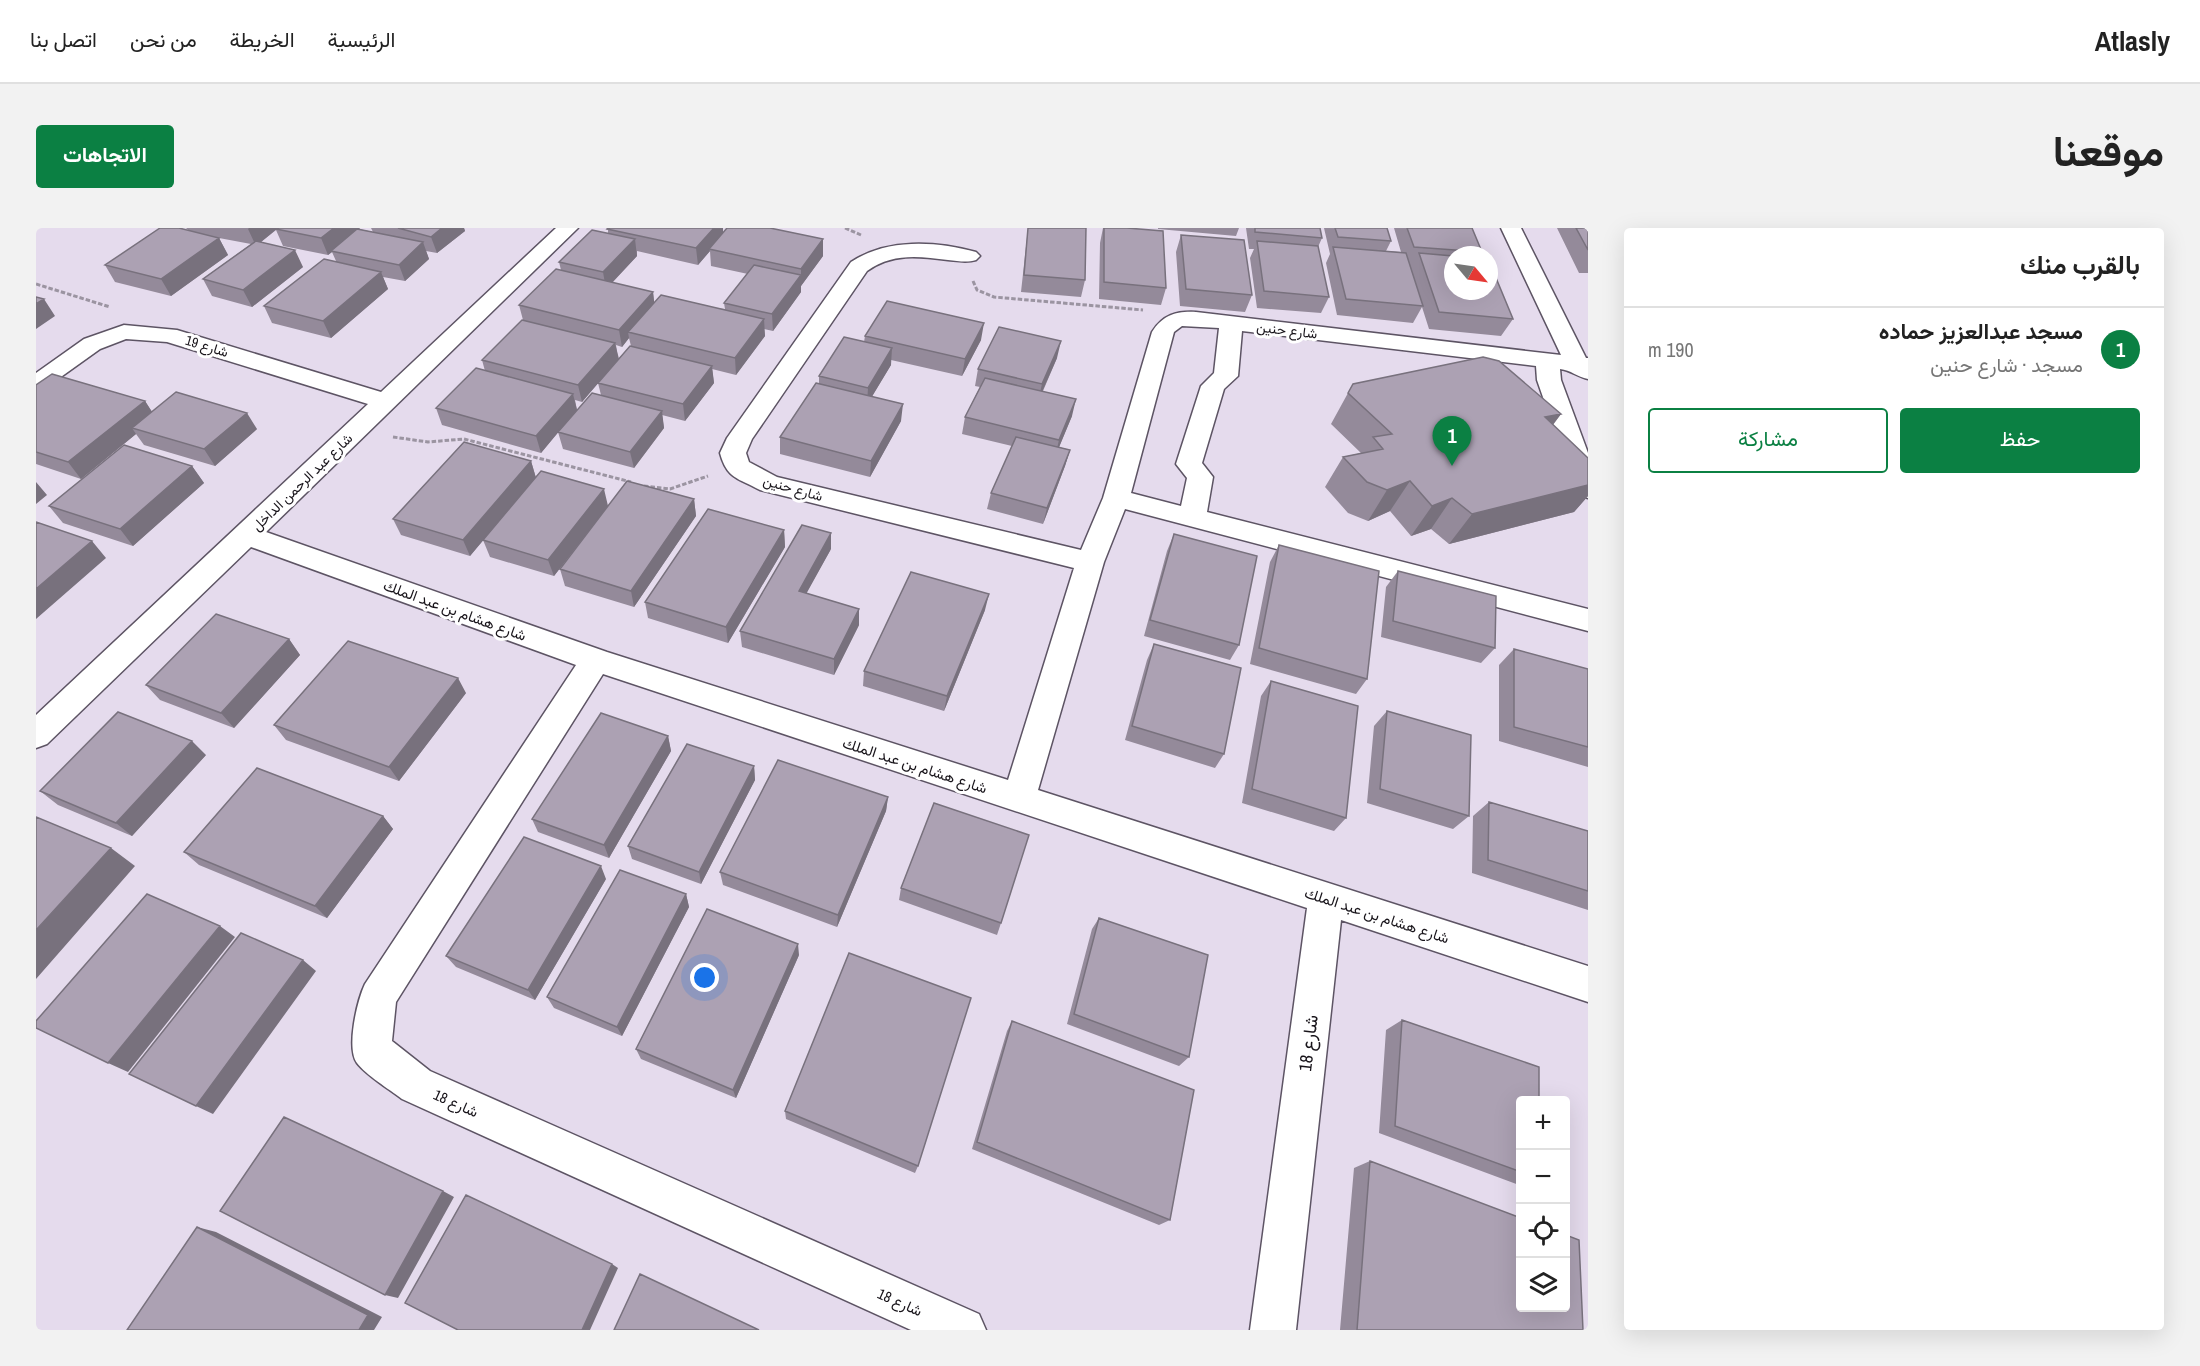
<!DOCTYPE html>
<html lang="ar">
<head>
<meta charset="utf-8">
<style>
  body { margin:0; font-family:"Archivo Narrow",Vazirmatn,sans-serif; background:#f2f2f2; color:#222; direction:rtl }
  .controls { position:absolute; right:18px; bottom:18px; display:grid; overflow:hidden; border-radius:6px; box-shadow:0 6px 24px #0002 }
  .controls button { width:54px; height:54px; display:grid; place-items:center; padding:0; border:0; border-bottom:2px solid #e0e0e0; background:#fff; color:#222; font:30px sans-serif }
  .compass { position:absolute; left:1408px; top:18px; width:54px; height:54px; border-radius:50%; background:#fff; box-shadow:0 6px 24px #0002; rotate:119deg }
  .you { position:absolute; left:669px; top:750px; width:21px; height:21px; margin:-15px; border:4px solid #fff; border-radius:50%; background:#1a73e8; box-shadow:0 0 0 9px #1a73e833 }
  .badge { display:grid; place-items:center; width:39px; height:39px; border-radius:50%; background:#0b8043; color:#fff; font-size:20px; font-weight:700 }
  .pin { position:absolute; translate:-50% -50px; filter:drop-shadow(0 2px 3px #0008) }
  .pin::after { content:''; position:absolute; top:32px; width:21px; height:18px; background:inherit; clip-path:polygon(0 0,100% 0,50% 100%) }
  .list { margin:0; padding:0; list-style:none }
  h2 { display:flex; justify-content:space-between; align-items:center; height:78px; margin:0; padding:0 24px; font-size:26px }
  h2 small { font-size:20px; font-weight:400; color:#767676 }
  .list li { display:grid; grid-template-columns:39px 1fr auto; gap:18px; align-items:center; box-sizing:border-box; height:84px; padding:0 24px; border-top:2px solid #e0e0e0 }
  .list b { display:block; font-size:22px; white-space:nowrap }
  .list p { margin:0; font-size:20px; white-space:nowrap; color:#767676 }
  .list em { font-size:20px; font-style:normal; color:#767676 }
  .actions { display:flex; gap:12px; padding:18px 24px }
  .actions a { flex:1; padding:14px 0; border:2px solid #0b8043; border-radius:6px; text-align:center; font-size:21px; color:#0b8043 }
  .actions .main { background:#0b8043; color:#fff }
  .icon { flex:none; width:33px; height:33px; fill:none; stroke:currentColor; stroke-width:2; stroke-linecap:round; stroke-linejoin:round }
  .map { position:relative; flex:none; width:1552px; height:1102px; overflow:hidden; direction:ltr; border-radius:6px }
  header { display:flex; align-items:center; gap:36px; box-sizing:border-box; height:84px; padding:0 30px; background:#fff; border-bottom:2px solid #e0e0e0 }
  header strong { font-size:28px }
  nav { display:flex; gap:33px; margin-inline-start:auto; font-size:21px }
  .intro { display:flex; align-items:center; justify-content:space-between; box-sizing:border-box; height:144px; padding:0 36px }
  h1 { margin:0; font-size:42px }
  .button { padding:15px 27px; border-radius:6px; background:#0b8043; color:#fff; font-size:21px; font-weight:700 }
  main { display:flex; gap:36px; padding:0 36px }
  aside { flex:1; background:#fff; border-radius:6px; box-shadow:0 6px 24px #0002 }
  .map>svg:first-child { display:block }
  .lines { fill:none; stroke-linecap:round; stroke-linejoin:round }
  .minor-casing { stroke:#5d5464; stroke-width:3 }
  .path { stroke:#9b94a1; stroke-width:3; stroke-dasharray:4.5 2; stroke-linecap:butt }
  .minor { fill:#fff; fill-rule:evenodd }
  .wall { fill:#948a9a; fill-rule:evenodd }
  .shaded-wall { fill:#78717d }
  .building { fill:#aca1b3; stroke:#78717d; stroke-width:1.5 }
  .labels { text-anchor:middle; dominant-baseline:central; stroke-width:6; stroke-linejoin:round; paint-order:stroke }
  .far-street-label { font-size:14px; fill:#18141a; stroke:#fff }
  .street-label { font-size:15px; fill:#18141a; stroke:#fff }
  .near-street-label { font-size:18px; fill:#18141a; stroke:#fff }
</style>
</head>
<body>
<header>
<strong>Atlasly</strong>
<nav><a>الرئيسية</a><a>الخريطة</a><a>من نحن</a><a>اتصل بنا</a></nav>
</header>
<div class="intro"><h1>موقعنا</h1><a class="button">الاتجاهات</a></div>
<main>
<aside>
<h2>بالقرب منك<small></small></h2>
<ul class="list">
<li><span class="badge">1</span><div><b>مسجد عبدالعزيز حماده</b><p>مسجد · شارع حنين</p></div><em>190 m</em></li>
</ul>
<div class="actions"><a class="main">حفظ</a><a>مشاركة</a></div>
</aside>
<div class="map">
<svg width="1552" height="1102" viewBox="0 0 1552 1102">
  <rect width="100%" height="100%" fill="#e5dbed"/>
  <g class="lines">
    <!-- minor casing -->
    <g class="minor-casing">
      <path id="minor" d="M520 0H542L230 304 571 424 972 552 1038 340 724 262C702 250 691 251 684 225L691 210 815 34C851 10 900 13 940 24L944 28 940 32C931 35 922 33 912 32 882 28 856 25 831 43L716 211 710 225 713 234 741 249 1045 322 1067 270 1116 104C1127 87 1140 83 1160 84L1525 127 1465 0H1485L1550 130H1552V151C1541 149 1535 142 1524 141L1525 152 1552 225V270L1543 267 1539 261 1501 152 1500 138 1206 103 1202 148 1188 161 1166 235 1177 249 1171 284 1552 381V403L1089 281 1068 334 1002 562 1552 738V774L1305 692 1260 1102H1214L1271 680 567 446 360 774 356 813 394 843 943 1086 950 1102H875L366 871C353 861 330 847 321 835 310 820 321 773 329 756L540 437 215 319 11 516 0 520V487L332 176 131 114 90 111 64 121 8 161 0 163V145L48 111 88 97 141 102 345 164ZM1146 98 1183 100 1178 145 1165 158 1140 236 1151 250 1145 278 1095 265 1138 104Z"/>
    </g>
    <!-- path -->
    <path class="path" d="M809 0 825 7
      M937 53 941 62 958 69 1107 82
      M0 56 74 79
      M357 209 392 214 428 211 595 254
      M608 258 634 261 672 248"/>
    <!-- minor -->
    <use href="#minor" class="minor"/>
  </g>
  <!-- wall -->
  <path class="wall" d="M150 0H324L323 1 337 4 335 0H428L429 3 401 25 390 23 393 31 369 53 347 49 352 61 295 110 236 95 228 78 300 33 296 24 292 27 247 18 240 2 225 14 267 39 216 79 176 68 167 51 215 16 183 10 192 27 135 68 79 54 69 37 152 2Z
    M572 0H687V5L787 28 765 58V64L737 103 728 101 729 108 700 147 676 141 678 155 649 193 626 187 628 200 598 240 527 221 522 204 505 225 406 197 400 180 449 143 446 132 487 92 483 77 525 42 523 34 572 5ZM601 23 662 37 674 23 675 38 712 46 688 75 689 81 618 74 617 64 576 55 601 28ZM593 110 595 118 582 131 580 117 586 119ZM562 155 565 167 541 182 539 172 546 174Z
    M992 0H1050L1049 52 1045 69 985 64Z
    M1067 0H1091L1130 60 1125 77 1063 71 1064 15Z
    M1122 0H1203L1200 8 1122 1Z
    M1210 0H1284L1286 10 1282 19 1293 69 1285 85 1221 80 1214 30 1218 21H1213Z
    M1288 0H1351L1355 13 1350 23 1365 24 1358 0H1436L1446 24 1444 27H1417V63L1477 91 1465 108 1393 101 1386 79 1377 95 1301 87 1290 35 1294 26Z
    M1521 0H1552V45H1543Z
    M1145 7 1216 67 1209 84 1144 78 1140 24Z
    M829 108 945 112 926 148 855 132V137L836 168 865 193 834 249 744 226V209L783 155V148L828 114Z
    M1021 130 1007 163 1036 188 1023 219 1034 222 1029 238 1007 296 951 281 955 265 976 218 926 206 929 189 944 159 939 158 942 141Z
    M0 157 109 173 116 184 221 201 179 238 108 217 100 206 45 251 0 236Z
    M1312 165 1525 186 1517 197 1552 242V268L1538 284 1413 316 1395 301 1375 308 1354 283 1332 293 1312 285 1289 259 1307 229 1325 225 1295 196Z
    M495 233 500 250 572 278 518 348 454 329 447 312 434 328 365 307 357 291Z
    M156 238 168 255 97 318 27 295 13 278Z
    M658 271 660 288 598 379 529 358 524 341Z
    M748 302 749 319 692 415 612 390 609 374Z
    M1138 306 1203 417 1194 432 1108 408 1131 323Z
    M1243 317 1331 451 1320 466 1214 436 1234 334Z
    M795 321 770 365 823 381V397L798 447 706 419 704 403Z
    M1362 343 1459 420 1445 435 1345 409 1350 359Z
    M949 382 908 483 827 458 828 443Z
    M253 411 264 427 198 500 124 472 110 457Z
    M1118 416 1188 526 1179 540 1089 512 1111 432Z
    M1478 421 1552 441V539L1463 513V437Z
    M1235 453 1310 590 1298 603 1206 575 1225 468Z
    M430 465 363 553 250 512 238 497Z
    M1351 483 1433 588 1417 601 1331 575 1338 498Z
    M632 508 635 523 573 630 502 604 496 591Z
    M170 527 96 608 22 577 4 563Z
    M718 538 719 552 665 656 596 631 592 618Z
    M852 569 850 583 801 699 687 657 684 644Z
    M1453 574 1552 603V682L1436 645 1437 588Z
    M347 588 357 601 291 690 163 637 148 624Z
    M570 651 499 772 420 739 410 728Z
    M865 660 965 695 961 707 863 672Z
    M650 666 653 679 586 808 518 780 511 769Z
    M1063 690 1153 829 1143 838 1031 796 1056 701Z
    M763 727 700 870 605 831 600 821Z
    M1366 792 1485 873V957H1483L1343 905 1350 802Z
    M976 793 1134 992 1123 997 936 921 971 803Z
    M749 883 882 938 879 945 750 891Z
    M1334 933 1547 1102H1304L1318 940Z"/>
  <!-- shaded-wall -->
  <path class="shaded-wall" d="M213 0H242L220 18 212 1Z
    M298 0H324L297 23H295L296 24 292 27 285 10Z
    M406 0H428L429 3 401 25 395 9Z
    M678 0H687V7L673 21 674 23 662 37 660 20Z
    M183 10 192 27 135 68 125 51Z
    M599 11 601 28 570 61 567 44Z
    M787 11V28L765 58V41Z
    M387 14 393 31 369 53 363 37Z
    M259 22 267 39 216 79 207 62Z
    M345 44 352 61 295 110 287 93Z
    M765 47V64L737 103 736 86Z
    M617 64 619 81 592 104 593 110 586 119 583 102Z
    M8 71 19 88 0 101V76Z
    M728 91 729 108 700 147 699 130Z
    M948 95 945 112 926 148 929 131Z
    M1025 113 1021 130 1002 173 1006 156Z
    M579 115 583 131 546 174 542 157Z
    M856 120 855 137 831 177 832 160Z
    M676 138 678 155 649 193 647 176Z
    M537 166 541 182 505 225 500 208Z
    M1040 171 1036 188 1019 229 1023 212Z
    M109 173 120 190 96 200 100 206 45 251 32 234Z
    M867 176 865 193 834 249 835 233Z
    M626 183 628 200 598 240 594 224Z
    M211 185 221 201 179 238 168 221Z
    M1525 186 1501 217 1509 189Z
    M1034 222 1029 238 1007 296 1011 280Z
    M495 233 500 250 434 328 427 312Z
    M156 238 168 255 97 318 84 301Z
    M1374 253 1354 283 1332 293 1351 262Z
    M0 254 11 267 0 276Z
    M1552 257V268L1538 284 1413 316 1436 286Z
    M568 261 572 278 518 348 512 332Z
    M1416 270 1395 301 1375 308 1396 278Z
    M658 271 660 288 598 379 595 363Z
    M748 302 749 319 692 415 690 399Z
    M795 305V321L763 379V363Z
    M56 313 70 330 0 391V361Z
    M953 366 949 382 908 483 911 468Z
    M823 381V397L798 447V431Z
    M253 411 264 427 198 500 185 485Z
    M422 450 430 465 363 553 353 539Z
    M632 508 635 523 573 630 568 617Z
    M156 513 170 527 96 608 80 595Z
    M718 538 719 552 665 656 663 644Z
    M852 569 850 583 801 699 802 687Z
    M347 588 357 601 291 690 279 678Z
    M75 620 99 638 0 751V702Z
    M565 638 570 651 499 772 492 762Z
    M650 666 653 679 586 808 581 799Z
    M184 698 199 709 92 844 72 835Z
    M762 716 763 727 700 870 697 862Z
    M267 732 280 743 177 886 160 878Z
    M407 963 418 969 362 1070 349 1067Z
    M161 999 180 1004 346 1089 338 1102H323Z
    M576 1036 582 1040 554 1102H546Z"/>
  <!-- building -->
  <path class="building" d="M124 0H143L183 10 125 51 69 37Z
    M241 0H298L285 10 240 1Z
    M362 0H406L395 9Z
    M572 0H678L660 20 571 1Z
    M691 0H734L787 11 765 41 673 21Z
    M992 0H1050L1049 52 988 47Z
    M1068 0H1091L1127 3 1130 60 1068 54Z
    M1219 0H1284L1286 10 1219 4Z
    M1299 0H1351L1355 13 1302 9Z
    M1371 0H1436L1446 24 1378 19Z
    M1540 0H1552V22Z
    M321 1 387 14 363 37 295 23Z
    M556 2 599 11 567 44 523 34Z
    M1145 7 1208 12 1216 67 1150 61Z
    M220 13 259 22 207 62 167 51Z
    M1221 13 1282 18 1293 69 1228 63Z
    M1297 19 1370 25 1387 78 1310 71Z
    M1383 25 1417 28V63H1453V33L1477 91 1403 84Z
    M288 31 345 44 287 93 228 78Z
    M718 37 765 47 736 86 688 75Z
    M520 41 617 64 583 102 483 77Z
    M625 67 728 91 699 130 592 104Z
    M0 69 8 71 0 76Z
    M851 73 948 95 929 131 829 108Z
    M486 92 579 115 542 157 446 132Z
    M963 99 1025 113 1006 156 942 141Z
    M808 109 856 120 832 160 783 148Z
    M594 118 676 138 647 176 562 155Z
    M1447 129 1463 133 1525 186 1509 189 1552 230V257L1436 286 1416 270 1396 278 1374 253 1351 262 1331 254 1307 229 1347 221 1337 209 1356 206 1312 165 1317 156Z
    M440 140 537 166 500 208 400 180Z
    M16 146 109 173 32 234 0 224V157Z
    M949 150 1040 171 1023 212 929 189Z
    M780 155 867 176 835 233 744 209Z
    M140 164 211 185 168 221 96 200Z
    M556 165 626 183 594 224 522 204Z
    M980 209 1034 222 1011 280 955 265Z
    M428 214 495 233 427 312 357 291Z
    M88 217 156 238 84 301 13 278Z
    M505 243 568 261 512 332 447 312Z
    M591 253 658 271 595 363 524 341Z
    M672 281 748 302 690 399 609 374Z
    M0 294 56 313 0 361Z
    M766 297 795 305 763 363 823 381 798 431 704 403Z
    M1138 306 1221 328 1203 417 1114 392Z
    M1243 317 1343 343 1331 451 1223 420Z
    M1362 343 1460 368 1459 420 1357 393Z
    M875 344 953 366 911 468 828 443Z
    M180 386 253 411 185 485 110 457Z
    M312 413 422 450 353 539 238 497Z
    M1118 416 1205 440 1188 526 1096 498Z
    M1478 421 1552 441V519L1478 499Z
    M1235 453 1322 478 1310 590 1216 561Z
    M1351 483 1435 507 1433 588 1344 561Z
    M82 484 156 513 80 595 4 563Z
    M565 485 632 508 568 617 496 591Z
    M651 516 718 538 663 644 592 618Z
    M742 532 852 569 802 687 684 644Z
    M221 540 347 588 279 678 148 624Z
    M1453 574 1552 603V663L1452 632Z
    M898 575 993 607 965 695 865 660Z
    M0 589 75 620 0 702Z
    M488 609 565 638 492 762 410 728Z
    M584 642 650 666 581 799 511 769Z
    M111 666 184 698 72 835 0 800V793Z
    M671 681 762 716 697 862 600 821Z
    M1063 690 1172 727 1153 829 1038 786Z
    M205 705 267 732 160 878 93 846Z
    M813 725 935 770 882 938 749 883Z
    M1366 792 1503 839V873H1485V944L1359 898Z
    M976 793 1158 862 1134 992 941 914Z
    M248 889 407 963 349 1067 184 983Z
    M1334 933 1485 990V1080H1530V1007L1543 1012 1547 1102H1321Z
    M430 967 576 1036 546 1102H422L369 1075Z
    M161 999 332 1087 323 1102H91Z
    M604 1046 723 1102H578Z"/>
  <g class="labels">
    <!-- far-street labels -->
    <g class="far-street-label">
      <text transform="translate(1251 102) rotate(7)">شارع حنين</text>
      <text transform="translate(171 118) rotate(17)">شارع 19</text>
      <text transform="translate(266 254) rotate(-44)">شارع عبد الرحمن الداخل</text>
      <text transform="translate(757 260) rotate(16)">شارع حنين</text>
    </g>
    <!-- street labels -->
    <g class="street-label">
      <text transform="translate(419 382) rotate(20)">شارع هشام بن عبد الملك</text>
      <text transform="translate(879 537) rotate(18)">شارع هشام بن عبد الملك</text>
      <text transform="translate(1341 687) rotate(18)">شارع هشام بن عبد الملك</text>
      <text transform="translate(420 875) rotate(24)">شارع 18</text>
      <text transform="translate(864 1074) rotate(24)">شارع 18</text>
    </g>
    <!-- near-street labels -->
    <g class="near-street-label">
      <text transform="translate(1272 815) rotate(-83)">شارع 18</text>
    </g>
  </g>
</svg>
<div class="controls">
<button>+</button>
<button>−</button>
<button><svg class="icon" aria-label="locate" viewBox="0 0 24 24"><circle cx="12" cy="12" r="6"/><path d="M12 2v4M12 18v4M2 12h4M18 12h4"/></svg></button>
<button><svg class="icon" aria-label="layers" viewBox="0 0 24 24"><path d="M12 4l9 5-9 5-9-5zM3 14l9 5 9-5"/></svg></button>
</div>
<svg class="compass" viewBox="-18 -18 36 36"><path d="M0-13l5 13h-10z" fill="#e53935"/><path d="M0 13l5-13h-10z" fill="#767676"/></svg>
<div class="you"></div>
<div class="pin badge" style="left:1416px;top:238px">1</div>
</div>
</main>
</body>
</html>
